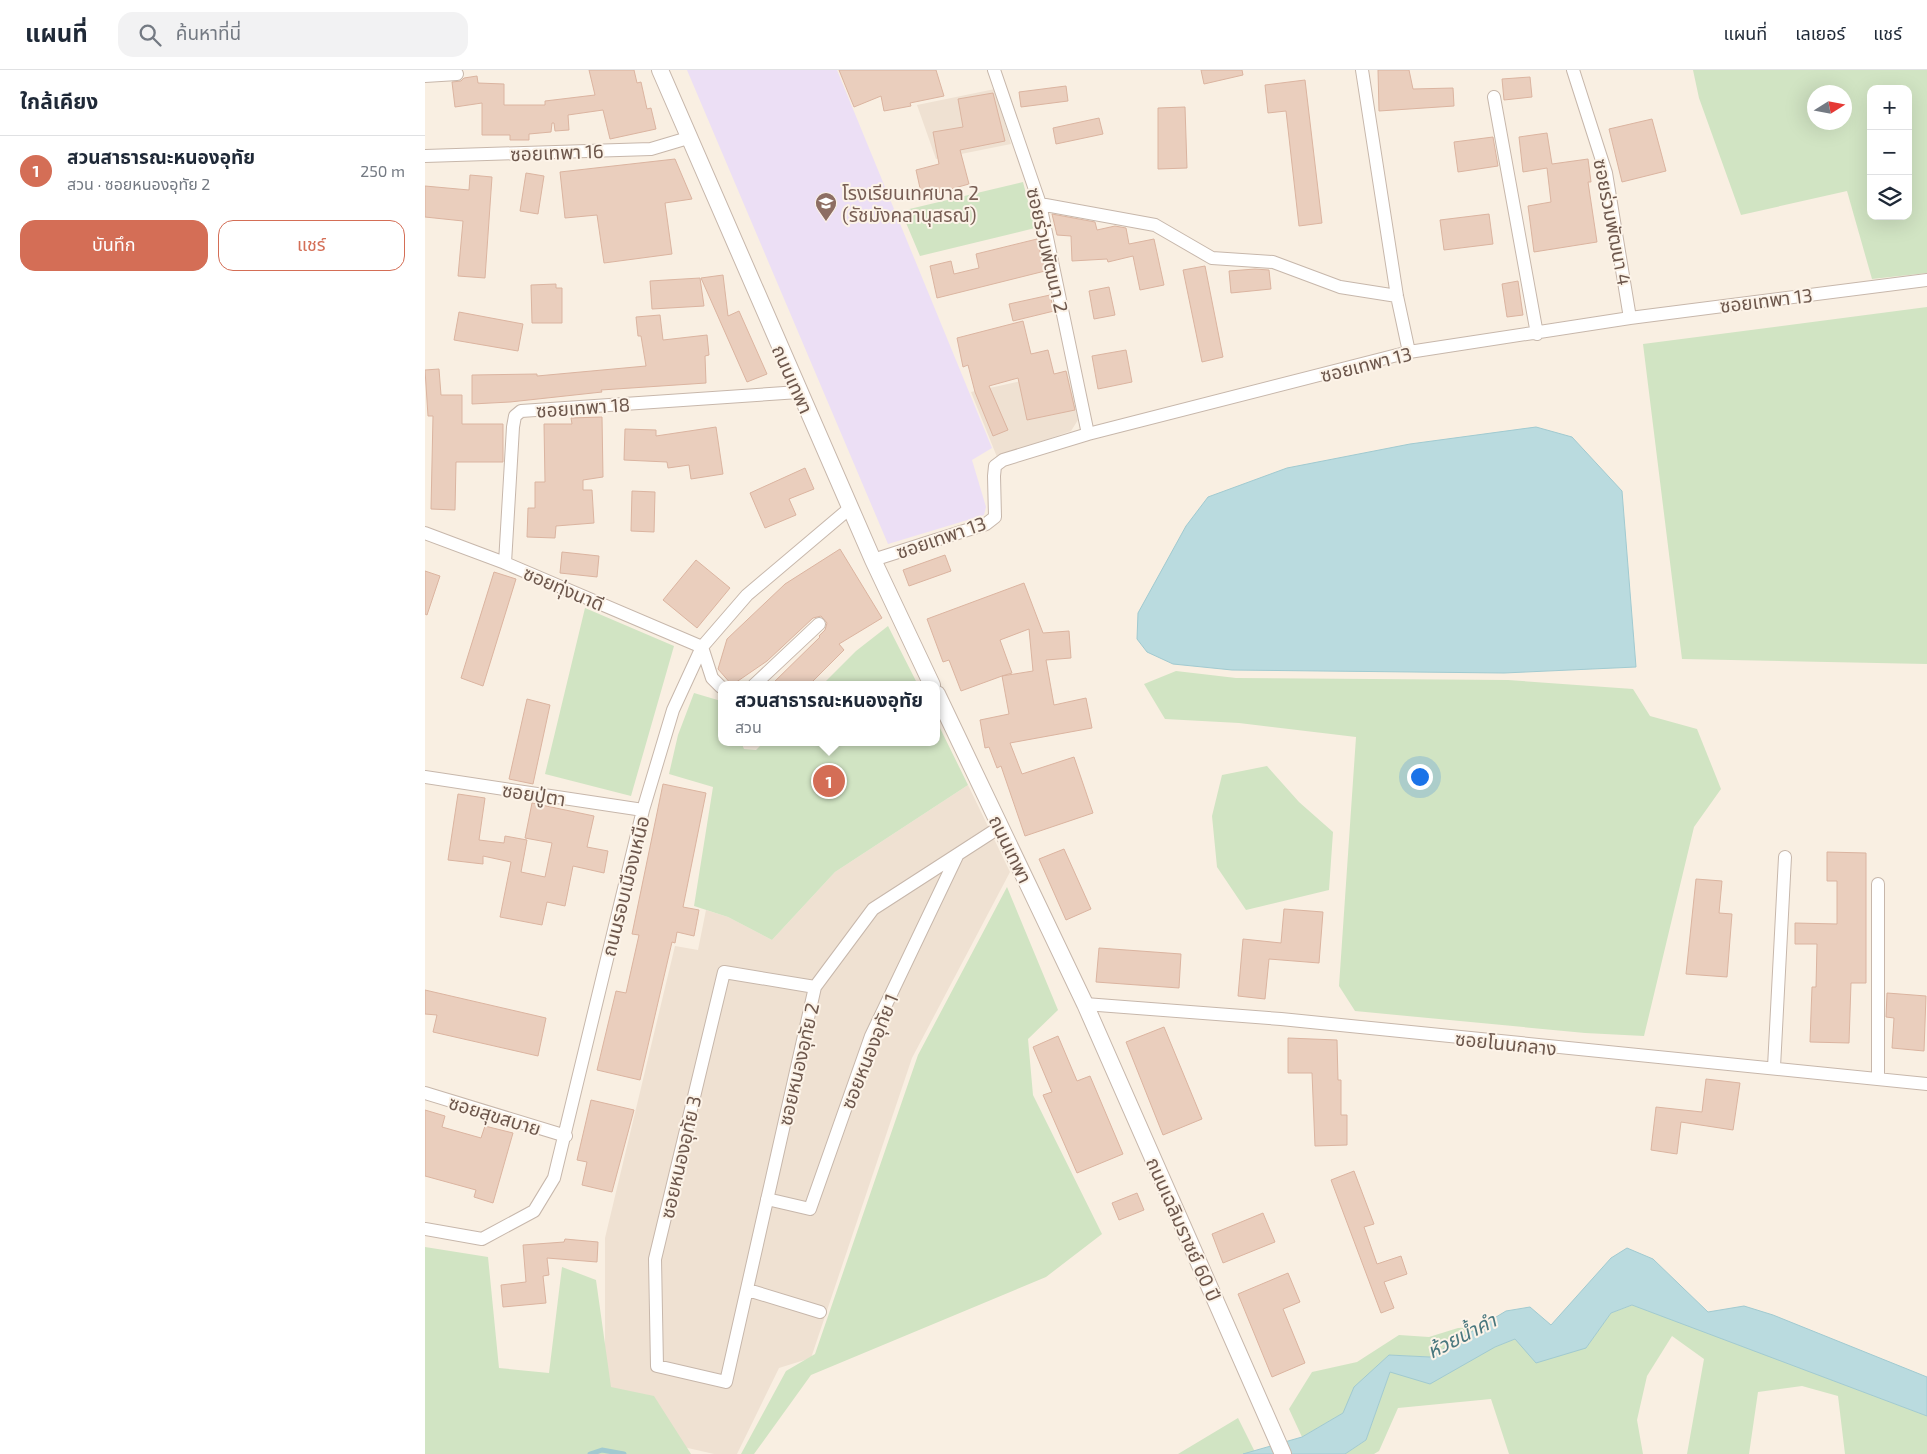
<!DOCTYPE html>
<html lang="th">
<head>
<meta charset="utf-8">
<style>
  body { margin:0; font-family:"Exo 2","Noto Sans Thai",sans-serif; background:#f2f2f3; color:#1f2937 }
  .controls { position:absolute; right:15px; top:15px; display:grid; overflow:hidden; border-radius:10px; box-shadow:0 5px 20px #0002 }
  .controls button { width:45px; height:45px; display:grid; place-items:center; padding:0; border:0; border-bottom:1px solid #e0e1e3; background:#fff; color:#1f2937; font:25px sans-serif }
  .compass { position:absolute; left:1382px; top:15px; width:45px; height:45px; border-radius:50%; background:#fff; box-shadow:0 5px 20px #0002; rotate:79deg }
  .you { position:absolute; left:994px; top:706px; width:18px; height:18px; margin:-12px; border:4px solid #fff; border-radius:50%; background:#1a73e8; box-shadow:0 0 0 8px #1a73e833 }
  .badge { display:grid; place-items:center; width:32px; height:32px; border-radius:50%; background:#d46e56; color:#fff; font-size:16px; font-weight:700 }
  .pin { position:absolute; translate:-50% -50%; border:2px solid #fff; box-shadow:0 1px 5px #0006 }
  .popup { position:absolute; left:293px; top:611px; width:222px; height:65px; box-sizing:border-box; display:grid; place-content:center; border-radius:10px; background:#fff; filter:drop-shadow(0 1px 4px #0005); font-size:16px; white-space:nowrap; color:#747a83 }
  .popup b { font-size:19px; color:#1f2937 }
  .popup::after { content:''; position:absolute; left:50%; top:100%; margin-left:-10px; border:10px solid transparent; border-top-color:#fff }
  .list { margin:0; padding:0; list-style:none }
  h2 { display:flex; justify-content:space-between; align-items:center; height:65px; margin:0; padding:0 20px; font-size:21px }
  h2 small { font-size:16px; font-weight:400; color:#747a83 }
  .list li { display:grid; grid-template-columns:32px 1fr auto; gap:15px; align-items:center; box-sizing:border-box; height:70px; padding:0 20px; border-top:1px solid #e0e1e3 }
  .list b { display:block; font-size:19px; white-space:nowrap }
  .list p { margin:0; font-size:16px; white-space:nowrap; color:#747a83 }
  .list em { font-size:16px; font-style:normal; color:#747a83 }
  .actions { display:flex; gap:10px; padding:15px 20px }
  .actions a { flex:1; padding:11px 0; border:1px solid #d46e56; border-radius:15px; text-align:center; font-size:18px; color:#d46e56 }
  .actions .main { background:#d46e56; color:#fff }
  .icon { flex:none; width:28px; height:28px; fill:none; stroke:currentColor; stroke-width:2; stroke-linecap:round; stroke-linejoin:round }
  .map { position:relative; flex:none; width:1502px; height:1384px; overflow:hidden }
  header { display:flex; align-items:center; gap:30px; box-sizing:border-box; height:70px; padding:0 25px; background:#fff; border-bottom:1px solid #e0e1e3 }
  header strong { font-size:24px }
  nav { display:flex; gap:28px; margin-inline-start:auto; font-size:18px }
  .search { width:350px; height:45px; background:#f2f2f3; display:flex; align-items:center; gap:12px; box-sizing:border-box; padding:0 18px; border-radius:15px; color:#747a83; font-size:19px }
  main { display:flex }
  aside { flex:1; background:#fff }
  .map>svg:first-child { display:block }
  .residential { fill:#efe1d2 }
  .education { fill:#ecdff5 }
  .green { fill:#d1e4c3; fill-rule:evenodd }
  .water { fill:#badbdf; stroke:#a1cad0 }
  .lines { fill:none; stroke-linecap:round; stroke-linejoin:round }
  .stream { stroke:#a1cad0; stroke-width:5 }
  .building { fill:#eacebd; stroke:#dbb4a0; fill-rule:evenodd }
  .minor-casing { stroke:#c7b7ab; stroke-width:14 }
  .tertiary-casing { stroke:#c7b7ab; stroke-width:18 }
  .minor { stroke:#fff; stroke-width:12 }
  .tertiary { stroke:#fff; stroke-width:16 }
  .labels { text-anchor:middle; dominant-baseline:central; stroke-width:4; stroke-linejoin:round; paint-order:stroke }
  .street-label { font-size:19px; fill:#6d574c; stroke:#fcf3e8 }
  .education-label { font-size:19px; fill:#785e54; stroke:#fcf3e8; text-anchor:start }
  .water-label { font-size:20px; font-style:italic; fill:#49777e; stroke:#fcf3e8 }
</style>
</head>
<body>
<header>
<strong>แผนที่</strong>
<div class="search"><svg class="icon" aria-label="search" viewBox="0 0 24 24"><circle cx="10" cy="10" r="6"/><path d="M15 15l6 6"/></svg>ค้นหาที่นี่</div>
<nav><a>แผนที่</a><a>เลเยอร์</a><a>แชร์</a></nav>
</header>
<main>
<aside>
<h2>ใกล้เคียง<small></small></h2>
<ul class="list">
<li><span class="badge">1</span><div><b>สวนสาธารณะหนองอุทัย</b><p>สวน · ซอยหนองอุทัย 2</p></div><em>250 m</em></li>
</ul>
<div class="actions"><a class="main">บันทึก</a><a>แชร์</a></div>
</aside>
<div class="map">
<svg width="1502" height="1384" viewBox="0 0 1502 1384">
  <rect width="100%" height="100%" fill="#f9efe2"/>
  <!-- residential -->
  <path class="residential" d="M570 19 586 74 511 89 492 35Z
    M642 301 653 350 646 361 572 387 546 322Z
    M543 715 585 802 487 988 386 1288 354 1298 312 1384H289L180 1359V1168L250 876 273 880 281 840 303 847 347 870 410 802Z"/>
  <!-- education -->
  <path class="education" d="M262 0H412L567 378 547 390 561 437 559 445 463 474Z"/>
  <!-- green -->
  <path class="green" d="M1268 0H1502V203L1447 209 1422 121 1316 145 1274 28ZM1446 19H1483V146H1446ZM1390 22H1420V52H1390Z
    M598 112 610 158 495 186 476 141Z
    M1502 237V594L1257 589 1218 274Z
    M160 538 249 576 206 726 120 704Z
    M463 556 493 615H397L431 581Z
    M751 601 811 608 1083 610 1208 619 1225 646 1272 659 1296 719 1269 757 1219 966 1160 963 930 941 914 916 931 667 814 653 740 649 719 614Z
    M269 623 296 631V672H316L319 679 331 680 339 672H512V652L543 715 410 802 347 870 303 847 269 836 288 717 244 704 253 665Z
    M842 696 874 732 908 762 904 820 821 840 792 797 787 746 797 705Z
    M582 817 633 940 603 969 608 1025 677 1164 621 1207 386 1305 329 1384H316L361 1301 390 1284 493 985Z
    M0 1177 63 1187 74 1298 124 1303 137 1197 171 1210 186 1317 229 1326 266 1384H0Z
    M1208 1235 1502 1346V1384H1420L1413 1326 1377 1316 1333 1322 1324 1384H1262L1279 1289 1247 1266 1222 1306 1212 1350 1218 1384H1084L1066 1329 973 1338 954 1381 949 1384H920L941 1370 965 1302 1070 1277 1090 1269 1161 1278 1186 1243Z
    M1054 1257 1005 1287 964 1285 930 1317 918 1343 877 1367 864 1339 887 1302 932 1292 974 1265 1004 1267 1033 1258Z
    M813 1348 831 1384H753Z"/>
  <!-- water -->
  <path class="water" d="M1111 357 1147 367 1197 421 1211 597 1079 603 807 600 748 594 722 582 712 569 713 543 761 456 783 427 862 398 985 374Z
    M1202 1178 1228 1189 1283 1242 1319 1236 1348 1245 1502 1307V1346L1207 1235 1186 1243 1161 1278 1111 1293 1090 1269 1070 1277 1005 1314 965 1302 941 1370 920 1384H818L877 1367 918 1343 929 1317 964 1285 1005 1287 1081 1241 1105 1237 1126 1255 1186 1188Z"/>
  <g class="lines">
    <!-- stream -->
    <path class="stream" d="M165 1384 177 1380 199 1384"/>
  </g>
  <!-- building -->
  <path class="building" d="M164 0H209L212 13 216 12 222 39 226 38 231 59 185 69 178 40 143 45 144 60 130 61 129 53H127L126 62 104 64V70H85V65H57V33L30 37 27 12 36 11 39 8 52 6 53 13 79 14V35H120V31L170 25Z
    M414 0H511L519 26 485 33 486 36 459 41 456 26 429 37Z
    M776 0H817L818 5 779 14Z
    M953 0H984L988 19 1028 18 1029 36 954 41Z
    M1105 7 1107 27 1079 30 1077 9Z
    M880 10 897 153 874 156 861 41 843 43 840 15Z
    M641 16 643 31 596 37 594 22Z
    M568 23 580 71 535 80 544 114 497 127 491 100 514 94 508 62 538 57 533 29Z
    M760 37 762 98 733 99V38Z
    M674 48 678 64 631 74 628 58Z
    M1227 49 1241 101 1197 112 1184 59Z
    M1122 63 1127 94 1163 89 1166 112H1163L1172 172 1109 182 1103 136 1126 132 1122 98 1098 102 1094 67Z
    M1068 67 1073 96 1033 102 1029 72Z
    M250 89 267 129 240 133 247 184 179 193 172 145 140 148 135 102Z
    M101 103 119 106 113 144 95 141Z
    M45 105 67 107 60 208 33 206 38 151 0 147V116L44 120Z
    M627 144 670 152 672 160 690 156 701 158 704 174 729 169 739 215 715 220 708 186 683 192 682 189 647 191 646 166 632 165Z
    M1064 144 1068 174 1019 180 1015 150Z
    M612 169 620 201 512 228 505 196 526 191 529 204 554 198 551 184Z
    M780 196 798 287 777 292 758 200Z
    M830 199 844 200 846 219 806 223 804 201Z
    M298 205 303 246 314 241 342 304 322 312 276 208Z
    M275 208 279 236 227 239 225 211Z
    M1093 211 1098 245 1082 247 1077 214Z
    M131 214V218H137V253H107L106 215Z
    M684 217 690 245 669 249 664 221Z
    M625 225 629 241 588 251 584 234Z
    M34 242 98 254 93 281 29 270Z
    M235 245 238 270 282 265 284 285 280 286 281 313 176 320 177 322 85 332 47 334V305L112 304V306L221 296 216 266H213L211 247Z
    M598 251 606 284 623 280 629 304 641 301 650 340 602 350 593 308 564 316 583 360 568 366 550 322 543 295 538 297 532 268Z
    M701 280 707 312 673 319 667 286Z
    M14 299 16 325H37V354H78V392H31L30 440 6 439 8 346H3L0 300Z
    M177 347 178 407 158 410V420H167L169 453 131 456 130 468 102 467 103 438H110V412H120L119 354H147L146 348Z
    M291 357 298 404 266 409 264 395 243 398 242 392 199 390 200 359 231 360V366Z
    M380 398 389 419 364 429 371 445 340 458 325 423Z
    M207 421 230 422 229 462 206 461Z
    M415 479 457 548 414 574 419 580 384 615H346L395 567 394 566 400 560 402 553 396 546 388 548 342 591 307 615 293 599 302 569 360 514Z
    M137 482 174 486 172 507 135 503Z
    M520 485 526 501 484 516 478 500Z
    M271 490 305 518 272 558 238 530Z
    M0 501 15 506 2 545 0 544Z
    M69 502 91 509 58 616 36 608Z
    M599 513 618 563 644 561 646 588 621 590 629 635 661 628 667 658 585 673 597 704 649 687 668 743 600 766 576 696 572 698 564 677 560 678 555 650 584 644 577 606 536 621 524 590 518 592 502 549ZM604 559 608 601 577 606 587 603 575 570Z
    M102 629 125 635 108 714 84 709Z
    M238 714 281 723 258 837 274 840 269 866 252 862 250 873 247 872 215 1010 172 1000 191 921 201 923 214 865 207 864Z
    M33 724 60 728 54 770 79 773 80 766 102 770 96 802 120 807 127 773 100 768 107 733 169 746 162 777 183 781 179 803 148 796 140 836 122 832 117 855 75 847 86 792 58 786V794L23 790Z
    M639 779 666 839 641 850 614 789Z
    M1402 782 1441 783V913H1426L1424 973 1385 972 1387 917H1391L1392 874H1370V853L1412 854V811H1402Z
    M1271 809 1297 811 1294 843 1307 844 1302 907 1261 904Z
    M859 839 898 842 894 893 844 889 840 929 813 926 818 869 856 873Z
    M674 878 756 884 754 918 671 912Z
    M0 920 121 948 113 986 8 962 12 945 0 944Z
    M1462 923 1501 926 1499 981 1467 978 1469 948 1461 947Z
    M739 957 777 1049 738 1065 701 972Z
    M633 966 652 1011 665 1006 698 1084 652 1103 618 1025 627 1022 608 977Z
    M863 968 912 970 913 1010H916V1045H922V1075L890 1076 887 1003H863Z
    M1281 1009 1315 1013 1308 1060 1256 1052 1252 1084 1226 1080 1231 1037 1277 1042Z
    M166 1030 209 1040 187 1122 157 1115 162 1092 152 1090Z
    M0 1040 20 1046 17 1057 56 1068 60 1056 88 1063 68 1133 49 1127 51 1120 0 1106Z
    M929 1101 949 1154 939 1157 952 1194 976 1186 982 1204 959 1212 969 1238 956 1243 906 1110Z
    M712 1123 719 1140 694 1150 687 1133Z
    M838 1143 850 1172 798 1193 787 1164Z
    M140 1169 173 1172 172 1192 122 1188 124 1205 118 1206 121 1233 78 1237 76 1215 101 1212 98 1175 139 1172Z
    M863 1203 875 1232 858 1239 880 1293 847 1307 813 1224Z"/>
  <g class="lines">
    <!-- minor casing -->
    <g class="minor-casing">
      <path id="minor" d="M569 0 615 134 663 364
        M937 0 972 226 984 282
        M1148 0 1181 103 1205 248
        M0 6 32 4
        M1069 27 1112 264
        M0 86 226 79 263 68
        M615 134 730 155 787 188 848 192 915 217 972 226
        M0 463 80 493 277 577 287 608 296 617
        M448 490 561 454 570 447 569 406 570 396 578 390 663 364 984 282 1205 248 1502 210
        M80 493 88 357 90 346 96 341 374 322
        M329 615 394 554
        M0 707 218 740
        M1453 814V1009
        M390 917 299 902 230 1189 232 1296 301 1312 390 917 448 839 575 757
        M660 934 856 949 1502 1014
        M1349 997 1360 787
        M0 1023 141 1066
        M342 1129 385 1139 446 966 532 786
        M0 1159 57 1169 109 1141 129 1108 218 740 248 640 277 577 322 525 425 438
        M323 1220 395 1242"/>
    </g>
    <!-- tertiary casing -->
    <g class="tertiary-casing">
      <path id="tertiary" d="M235 0 448 490 507 615
        M512 624 660 934 858 1384"/>
    </g>
    <!-- minor -->
    <use href="#minor" class="minor"/>
    <!-- tertiary -->
    <use href="#tertiary" class="tertiary"/>
  </g>
  <!-- icons -->
  <defs>
    <g id="school-pin" transform="scale(1.125)"><path d="M0 17L-7.5 6A9.5 9.5 0 1 1 7.5 6Z" fill="#8d6e63" stroke="#fcf3e8"/><path d="M0-5L7-2L0 1L-7-2ZM-4 1L0 2.5L4 1V4Q0 6-4 4Z" fill="#fff"/></g>
  </defs>
  <g fill-rule="evenodd">
    <use href="#school-pin" x="401" y="133"/>
  </g>
  <g class="labels">
    <!-- street labels -->
    <g class="street-label">
      <text transform="translate(132 82) rotate(-2)">ซอยเทพา 16</text>
      <text transform="translate(1188 152) rotate(79)">ซอยร่วมพัฒนา 4</text>
      <text transform="translate(623 180) rotate(77)">ซอยร่วมพัฒนา 2</text>
      <text transform="translate(1341 230) rotate(-7)">ซอยเทพา 13</text>
      <text transform="translate(941 294) rotate(-14)">ซอยเทพา 13</text>
      <text transform="translate(368 309) rotate(66)">ถนนเทพา</text>
      <text transform="translate(158 337) rotate(-4)">ซอยเทพา 18</text>
      <text transform="translate(516 467) rotate(-19)">ซอยเทพา 13</text>
      <text transform="translate(139 518) rotate(23)">ซอยทุ่งนาดี</text>
      <text transform="translate(109 724) rotate(9)">ซอยปู่ตา</text>
      <text transform="translate(586 779) rotate(64)">ถนนเทพา</text>
      <text transform="translate(200 816) rotate(-76)">ถนนรอบเมืองเหนือ</text>
      <text transform="translate(1081 973) rotate(6)">ซอยโนนกลาง</text>
      <text transform="translate(444 981) rotate(-68)">ซอยหนองอุทัย 1</text>
      <text transform="translate(373 994) rotate(-77)">ซอยหนองอุทัย 2</text>
      <text transform="translate(70 1045) rotate(17)">ซอยสุขสบาย</text>
      <text transform="translate(255 1087) rotate(-77)">ซอยหนองอุทัย 3</text>
      <text transform="translate(759 1159) rotate(66)">ถนนเฉลิมราชย์ 60 ปี</text>
    </g>
    <!-- education labels -->
    <g class="education-label">
      <text x="417" y="122">โรงเรียนเทศบาล 2<tspan x="417" dy="22">(รัชมังคลานุสรณ์)</tspan></text>
    </g>
    <!-- water labels -->
    <g class="water-label">
      <text transform="translate(1036 1265) rotate(-27)">ห้วยน้ำคำ</text>
    </g>
  </g>
</svg>
<div class="controls">
<button>+</button>
<button>−</button>
<button><svg class="icon" aria-label="layers" viewBox="0 0 24 24"><path d="M12 4l9 5-9 5-9-5zM3 14l9 5 9-5"/></svg></button>
</div>
<svg class="compass" viewBox="-18 -18 36 36"><path d="M0-13l5 13h-10z" fill="#e53935"/><path d="M0 13l5-13h-10z" fill="#747a83"/></svg>
<div class="you"></div>
<div class="pin badge" style="left:404px;top:711px">1</div>
<div class="popup"><b>สวนสาธารณะหนองอุทัย</b>สวน</div>
</div>
</main>
</body>
</html>
